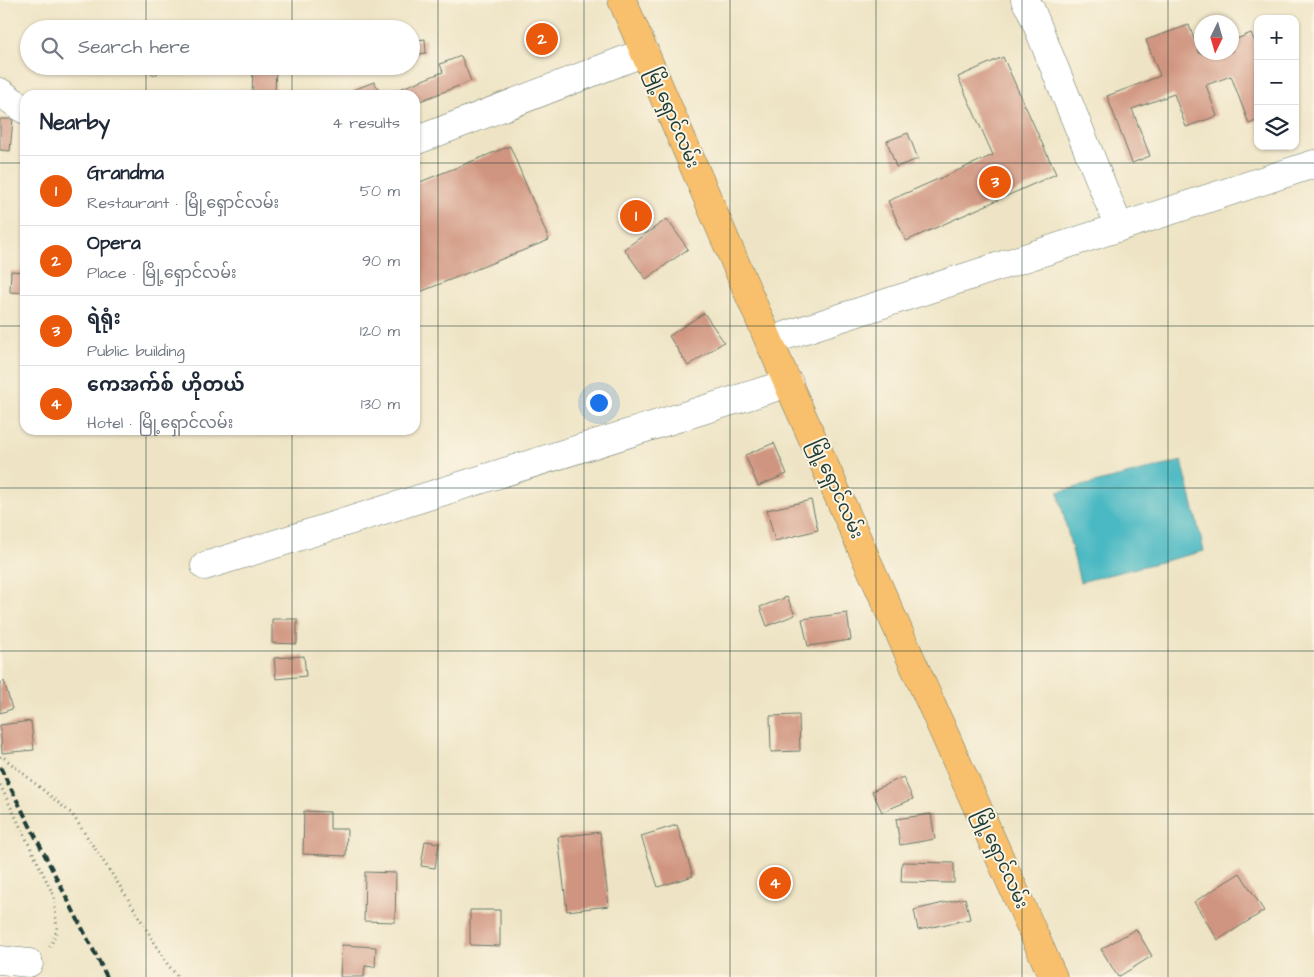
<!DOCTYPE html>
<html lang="en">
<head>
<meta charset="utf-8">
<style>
  body { margin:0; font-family:"Architects Daughter","Noto Sans Myanmar",sans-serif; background:#f6f6f7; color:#1f2937 }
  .controls { position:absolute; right:15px; top:15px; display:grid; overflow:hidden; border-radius:10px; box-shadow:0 1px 4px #0004 }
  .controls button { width:45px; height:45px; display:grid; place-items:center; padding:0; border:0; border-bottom:1px solid #e0e1e3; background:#fff; color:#1f2937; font:25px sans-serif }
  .compass { position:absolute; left:1194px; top:15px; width:45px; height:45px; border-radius:50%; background:#fff; box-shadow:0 1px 4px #0004; rotate:185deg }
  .you { position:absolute; left:598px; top:402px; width:18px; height:18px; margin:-12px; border:4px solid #fff; border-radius:50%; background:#1a73e8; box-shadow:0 0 0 8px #1a73e833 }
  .badge { display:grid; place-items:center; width:32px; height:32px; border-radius:50%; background:#ea580c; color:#fff; font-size:16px; font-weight:700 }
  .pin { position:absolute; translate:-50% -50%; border:2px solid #fff; box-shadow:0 1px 5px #0006 }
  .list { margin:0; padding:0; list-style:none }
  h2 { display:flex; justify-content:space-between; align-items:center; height:65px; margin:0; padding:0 20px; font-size:21px }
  h2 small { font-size:16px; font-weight:400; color:#747a83 }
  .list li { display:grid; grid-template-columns:32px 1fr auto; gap:15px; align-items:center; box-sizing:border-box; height:70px; padding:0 20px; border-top:1px solid #e0e1e3 }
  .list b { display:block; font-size:19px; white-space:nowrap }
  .list p { margin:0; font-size:16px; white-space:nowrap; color:#747a83 }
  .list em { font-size:16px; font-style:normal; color:#747a83 }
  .icon { flex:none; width:28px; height:28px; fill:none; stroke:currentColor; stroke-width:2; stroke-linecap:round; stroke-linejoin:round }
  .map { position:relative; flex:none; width:1314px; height:977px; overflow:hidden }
  .search { position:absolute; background:#fff; box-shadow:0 1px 4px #0004; left:20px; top:20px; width:400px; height:55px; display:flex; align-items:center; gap:12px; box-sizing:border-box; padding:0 18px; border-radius:28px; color:#747a83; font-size:19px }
  .panel { position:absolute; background:#fff; box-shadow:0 1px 4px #0004; left:20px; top:90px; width:400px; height:345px; border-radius:15px }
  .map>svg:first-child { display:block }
  .water { fill:#4bb9c3; stroke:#357b7c }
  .building { fill:#d09580 }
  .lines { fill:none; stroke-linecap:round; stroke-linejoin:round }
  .minor-casing { stroke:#677767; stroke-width:29 }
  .highway-casing { stroke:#677767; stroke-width:29 }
  .path { stroke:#677767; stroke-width:3; stroke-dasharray:1 4; stroke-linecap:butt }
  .minor { stroke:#fff; stroke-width:28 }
  .highway { stroke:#f8bf6c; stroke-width:28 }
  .rail { stroke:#1f3d34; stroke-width:4; stroke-dasharray:8 4; stroke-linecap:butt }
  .grid { fill:none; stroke:#1f3d34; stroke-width:1; stroke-opacity:0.55 }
  .labels { text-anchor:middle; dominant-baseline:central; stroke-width:4; stroke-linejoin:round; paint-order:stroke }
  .street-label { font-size:18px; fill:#1f3d34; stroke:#fcf5e5 }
</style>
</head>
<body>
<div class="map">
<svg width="1314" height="977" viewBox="0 0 1314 977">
  <rect width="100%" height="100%" fill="#fcf5e5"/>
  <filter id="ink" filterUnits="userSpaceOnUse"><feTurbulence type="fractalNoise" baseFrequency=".02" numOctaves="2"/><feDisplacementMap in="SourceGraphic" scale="10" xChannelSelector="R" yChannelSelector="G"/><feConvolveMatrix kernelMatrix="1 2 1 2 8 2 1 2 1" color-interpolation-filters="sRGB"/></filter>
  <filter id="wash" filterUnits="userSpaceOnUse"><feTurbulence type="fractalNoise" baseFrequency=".0096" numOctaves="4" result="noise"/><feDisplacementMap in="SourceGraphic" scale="20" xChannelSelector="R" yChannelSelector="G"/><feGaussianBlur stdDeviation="1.12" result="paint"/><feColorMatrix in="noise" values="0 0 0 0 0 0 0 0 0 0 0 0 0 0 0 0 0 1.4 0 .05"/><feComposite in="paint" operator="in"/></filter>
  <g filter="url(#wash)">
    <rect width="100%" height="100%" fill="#eee4c5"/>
    <!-- water -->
    <path class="water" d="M1182 461 1204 551 1080 582 1058 492Z"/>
    <g id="blocks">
      <!-- building -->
      <path class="building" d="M1189 25 1199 53 1232 52V41L1251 33 1258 50V120L1249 124 1231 76 1206 85 1217 116 1186 127 1174 94 1132 109 1150 156 1132 163 1107 96 1160 76 1146 40Z
        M546 26 552 49 538 52 533 30Z
        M425 39 426 53 411 55V41Z
        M461 56 471 81 415 103V95H384L443 72 440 64Z
        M1003 57 1056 174 906 241 888 201 993 155 958 77Z
        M146 66H166L154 76Z
        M253 66H276L275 95H252Z
        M374 82 383 95H355L353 90Z
        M0 119H13L10 151 0 150Z
        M908 133 918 159 896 167 887 141Z
        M510 146 549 240 415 294V184Z
        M667 219 688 249 646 279 624 249Z
        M11 271 25 272V293L10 292Z
        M704 313 724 342 688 366 669 336Z
        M774 443 787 474 758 486 745 455Z
        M811 500 818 530 775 541 767 510Z
        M787 597 795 615 767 626 760 607Z
        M847 613 851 640 808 646 802 619Z
        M272 619H297V644L272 643Z
        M304 656 306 676 276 679 274 658Z
        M4 681 12 709 0 713V683Z
        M799 715 800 751 771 752 770 716Z
        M31 721 34 750 2 753 0 725Z
        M903 777 913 799 882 812 872 791Z
        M304 811 330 812V829H347L346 856 303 854Z
        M931 814 935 839 900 845 896 819Z
        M677 825 693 876 658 887 641 836Z
        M600 832 609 906 567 911 558 837Z
        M425 841 439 843 435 868 421 866Z
        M902 862 954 863V883L901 882Z
        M365 872 396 873 395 922 364 921Z
        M1240 873 1264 911 1218 940 1194 902Z
        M965 898 970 919 918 930 914 910Z
        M470 910H500V946L470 945Z
        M1136 929 1152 956 1118 977 1101 949Z
        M342 945 376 947 375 967 365 966 364 977H340Z"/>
    </g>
  </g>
  <g filter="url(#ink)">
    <use href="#blocks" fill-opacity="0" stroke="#677767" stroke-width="1"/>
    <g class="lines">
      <!-- minor casing -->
      <g class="minor-casing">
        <path id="minor" d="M1025 0 1031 10 1119 227
          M0 92 25 110
          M415 141 645 52
          M769 341 1314 164
          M205 566 789 383
          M0 960 29 963"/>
      </g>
      <!-- highway casing -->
      <g class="highway-casing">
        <path id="highway" d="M622 0 769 341 1053 977"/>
      </g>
      <!-- path -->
      <path class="path" d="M0 757 2 756 72 814 127 897 168 965 178 977
        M0 785 54 896 57 930 50 947"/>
      <!-- minor -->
      <use href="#minor" class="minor"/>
      <!-- highway -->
      <use href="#highway" class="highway"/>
      <!-- rail -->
      <path class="rail" d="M0 767 107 977"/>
    </g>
  </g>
  <!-- grid -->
  <path class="grid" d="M146 0V29M292 0V29M438 0V977M584 0V977M730 0V977M876 0V977M1022 0V977M1168 0V977M146 66V95M292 66V95M0 163H25M415 163H1314M0 326H25M415 326H1314M146 430V977M292 430V977M0 488H1314M0 651H1314M0 814H1314"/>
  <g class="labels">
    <!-- street labels -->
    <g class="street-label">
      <text transform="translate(673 118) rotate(67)">မြို့ရှောင်လမ်း</text>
      <text transform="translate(836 489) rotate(66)">မြို့ရှောင်လမ်း</text>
      <text transform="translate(1001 859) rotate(66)">မြို့ရှောင်လမ်း</text>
    </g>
  </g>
</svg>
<div class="controls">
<button>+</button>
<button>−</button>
<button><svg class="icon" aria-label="layers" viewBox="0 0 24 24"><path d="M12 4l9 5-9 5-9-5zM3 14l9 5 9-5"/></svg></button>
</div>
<svg class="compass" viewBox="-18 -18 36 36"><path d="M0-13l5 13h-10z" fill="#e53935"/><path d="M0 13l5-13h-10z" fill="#747a83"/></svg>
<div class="you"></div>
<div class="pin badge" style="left:636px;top:216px">1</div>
<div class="pin badge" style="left:542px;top:39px">2</div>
<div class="pin badge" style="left:995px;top:182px">3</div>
<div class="pin badge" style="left:775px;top:883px">4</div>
<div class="search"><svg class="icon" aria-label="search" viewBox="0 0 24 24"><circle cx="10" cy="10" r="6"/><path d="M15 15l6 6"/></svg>Search here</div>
<section class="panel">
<h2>Nearby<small>4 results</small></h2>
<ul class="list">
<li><span class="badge">1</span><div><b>Grandma</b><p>Restaurant · မြို့ရှောင်လမ်း</p></div><em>50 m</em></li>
<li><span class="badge">2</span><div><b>Opera</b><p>Place · မြို့ရှောင်လမ်း</p></div><em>90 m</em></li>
<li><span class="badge">3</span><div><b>ရဲရုံး</b><p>Public building</p></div><em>120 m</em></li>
<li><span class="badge">4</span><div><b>ကေအက်စ် ဟိုတယ်</b><p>Hotel · မြို့ရှောင်လမ်း</p></div><em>130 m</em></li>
</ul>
</section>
</div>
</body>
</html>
